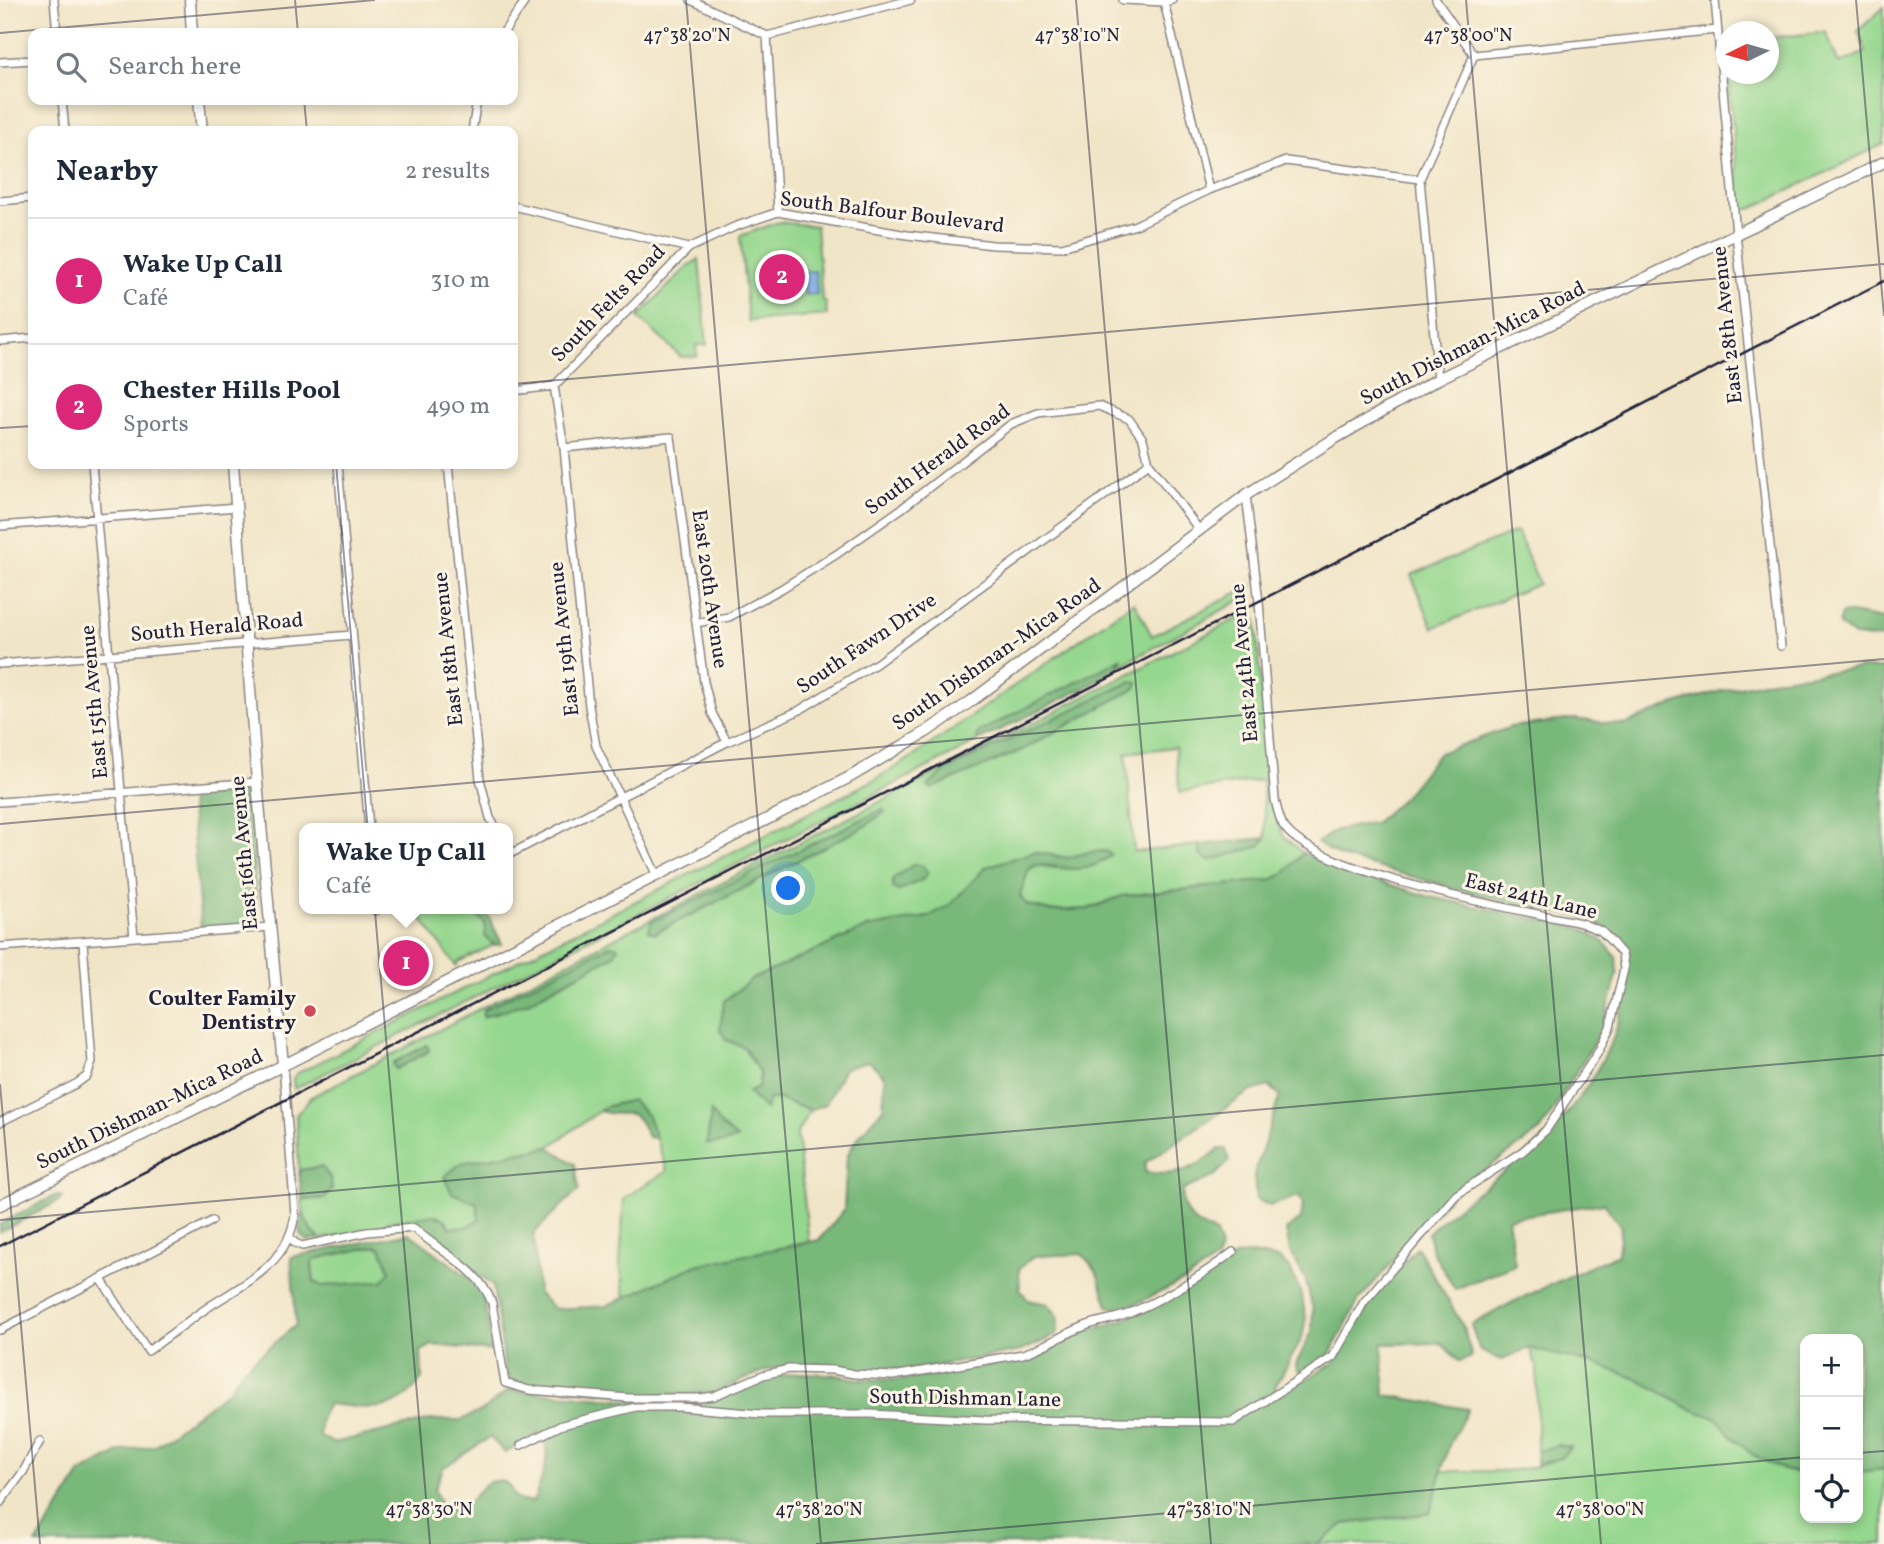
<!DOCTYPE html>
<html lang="en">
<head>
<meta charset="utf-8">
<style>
  body { margin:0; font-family:Vollkorn,serif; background:#f2f2f3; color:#1f2937 }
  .controls { position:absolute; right:21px; bottom:21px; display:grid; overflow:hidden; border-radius:14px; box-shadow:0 4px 10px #0003 }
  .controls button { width:63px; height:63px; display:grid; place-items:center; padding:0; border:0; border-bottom:2px solid #e0e1e3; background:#fff; color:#1f2937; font:35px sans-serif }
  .compass { position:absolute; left:1716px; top:21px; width:63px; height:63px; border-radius:50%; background:#fff; box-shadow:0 4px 10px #0003; rotate:265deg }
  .you { position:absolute; left:789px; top:889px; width:24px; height:24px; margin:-18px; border:5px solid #fff; border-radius:50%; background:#1a73e8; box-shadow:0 0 0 10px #1a73e833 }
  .badge { display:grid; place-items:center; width:46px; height:46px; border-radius:50%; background:#db2777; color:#fff; font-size:23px; font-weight:700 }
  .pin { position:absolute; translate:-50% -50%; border:4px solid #fff; box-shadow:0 2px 7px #0006 }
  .popup { position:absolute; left:299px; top:823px; width:214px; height:91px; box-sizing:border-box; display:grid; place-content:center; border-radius:14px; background:#fff; filter:drop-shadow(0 2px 5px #0005); font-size:23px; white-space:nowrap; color:#747a83 }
  .popup b { font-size:26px; color:#1f2937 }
  .popup::after { content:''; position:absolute; left:50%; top:100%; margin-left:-14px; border:14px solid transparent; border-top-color:#fff }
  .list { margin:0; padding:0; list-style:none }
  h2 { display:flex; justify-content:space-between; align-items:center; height:91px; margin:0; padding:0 28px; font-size:30px }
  h2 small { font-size:23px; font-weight:400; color:#747a83 }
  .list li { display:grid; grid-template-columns:46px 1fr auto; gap:21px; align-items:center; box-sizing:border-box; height:126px; padding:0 28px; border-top:2px solid #e0e1e3 }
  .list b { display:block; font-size:26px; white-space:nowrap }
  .list p { margin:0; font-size:23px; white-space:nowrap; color:#747a83 }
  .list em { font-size:23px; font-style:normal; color:#747a83 }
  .icon { flex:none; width:38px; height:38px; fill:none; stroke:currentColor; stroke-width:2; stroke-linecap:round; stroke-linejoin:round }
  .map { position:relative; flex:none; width:1884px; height:1544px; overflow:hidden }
  .search { position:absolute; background:#fff; box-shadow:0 4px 10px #0003; left:28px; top:28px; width:490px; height:77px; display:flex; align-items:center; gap:18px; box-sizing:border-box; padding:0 24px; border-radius:14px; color:#747a83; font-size:26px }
  .panel { position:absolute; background:#fff; box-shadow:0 4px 10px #0003; left:28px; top:126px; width:490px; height:343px; border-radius:14px }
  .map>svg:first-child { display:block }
  .green { fill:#95d78e; stroke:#5c7c64; stroke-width:2; fill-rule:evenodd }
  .forest { fill:#78b879; stroke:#4d6d5a; stroke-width:2; fill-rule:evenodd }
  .water { fill:#7fafea; stroke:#506892; stroke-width:2 }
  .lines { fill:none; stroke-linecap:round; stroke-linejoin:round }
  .street-casing { stroke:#8a8481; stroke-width:10 }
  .secondary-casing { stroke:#8a8481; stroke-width:13 }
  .street { stroke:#fff; stroke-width:7 }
  .secondary { stroke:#fff; stroke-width:10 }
  .rail { stroke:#22223b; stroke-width:2.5 }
  .ticks { fill:none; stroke:#22223b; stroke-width:2; stroke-opacity:0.45 }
  .poi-dot { fill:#d1495b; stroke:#fcf5e5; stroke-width:2.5 }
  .labels { text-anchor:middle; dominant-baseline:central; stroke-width:6; stroke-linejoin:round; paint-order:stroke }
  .street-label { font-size:21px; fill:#22223b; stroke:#fcf5e5 }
  .poi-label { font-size:21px; font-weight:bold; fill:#22223b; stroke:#fcf5e5; text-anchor:end }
  .ticks-label { font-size:18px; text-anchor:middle; fill:#22223b; stroke:#fcf5e5; stroke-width:6; stroke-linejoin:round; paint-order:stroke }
</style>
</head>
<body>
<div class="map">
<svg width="1884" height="1544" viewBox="0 0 1884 1544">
  <rect width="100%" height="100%" fill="#fcf5e5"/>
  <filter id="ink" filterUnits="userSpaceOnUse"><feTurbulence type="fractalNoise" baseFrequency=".0143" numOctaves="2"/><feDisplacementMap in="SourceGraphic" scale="14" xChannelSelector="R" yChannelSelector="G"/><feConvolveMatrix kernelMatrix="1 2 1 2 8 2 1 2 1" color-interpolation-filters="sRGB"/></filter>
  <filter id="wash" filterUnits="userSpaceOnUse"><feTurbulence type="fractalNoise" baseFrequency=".00686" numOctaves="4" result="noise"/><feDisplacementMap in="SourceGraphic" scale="28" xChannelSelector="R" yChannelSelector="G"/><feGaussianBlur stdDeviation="1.57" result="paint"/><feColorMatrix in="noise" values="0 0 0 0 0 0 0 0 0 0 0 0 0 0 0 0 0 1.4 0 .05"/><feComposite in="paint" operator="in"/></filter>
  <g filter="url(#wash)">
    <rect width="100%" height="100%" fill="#f1e5c7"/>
    <!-- green -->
    <path class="green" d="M1884 7V144L1751 209H1745L1740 206 1728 74H1769V38L1826 32 1839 64 1866 52 1858 31Z
      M779 222 816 226 822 299 826 303 827 315 748 321 740 236Z
      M699 259 707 345H696L697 356 681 357 638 317 688 266Z
      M1517 531 1539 584 1433 628 1411 575Z
      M1252 585 1248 596 1118 667 1121 660 977 737 980 740 930 766 294 1089 293 1079 296 1074 874 780 914 756 1134 602 1152 636Z
      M1244 615 1256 619 1270 801 1283 836 1303 853 1285 873 1272 880 1122 896 1088 909 1050 911 1027 905 1020 896 1028 871 1036 865 1056 868 1106 851 1089 852 1068 858 1034 852 986 867 951 904 928 917 866 928 752 979 724 1001 727 1040 744 1047 760 1074 758 1088 749 1092 764 1108 768 1099H778L810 1110 797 1133 809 1244 697 1265 625 1298 620 1264 624 1198 667 1171 648 1116 632 1100 605 1107 549 1147 461 1163 452 1193 477 1203 480 1220 466 1227 450 1228 445 1219 321 1239C307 1231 303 1215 302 1200L325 1198 332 1189 330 1178 322 1167 299 1170 296 1115 311 1097 632 929ZM1132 681 1138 683 946 770ZM1175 747 1180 792 1262 780 1266 838 1201 856 1199 845 1134 852 1126 753ZM882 810 885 812 862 828 655 933 651 922ZM427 1045 429 1051 396 1069 393 1063ZM711 1113 720 1125 736 1138 707 1144Z
      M426 909H471L485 923V936L494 945 458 962 456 966 421 918 420 912Z
      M376 1246 381 1248 390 1271 383 1281 323 1286 314 1282 312 1265 314 1259Z
      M1529 1348 1599 1365 1642 1381 1690 1409 1717 1418 1734 1439 1784 1470 1805 1475V1518H1858V1472L1884 1469V1544H1318L1344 1524 1430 1513 1442 1471C1482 1470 1539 1478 1570 1448L1557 1445 1537 1452V1367Z"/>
    <!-- forest -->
    <path class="forest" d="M1851 613 1884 619V639L1854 636 1839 625 1841 614Z
      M1121 659 1118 667 1090 685 980 740 976 737 979 732Z
      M1862 668H1884V1469L1858 1472V1339H1805V1475L1784 1470 1753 1455 1734 1439 1717 1418 1690 1409 1642 1381 1599 1365 1529 1348 1502 1360 1480 1351 1471 1325 1513 1302 1618 1254 1621 1227 1604 1203 1508 1218 1515 1265 1455 1289 1432 1251 1428 1233C1462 1199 1505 1175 1540 1142 1568 1117 1593 1081 1609 1047 1623 1019 1626 984 1628 953L1615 934 1591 919 1527 907 1428 881 1340 857 1317 843 1336 830 1376 822 1403 798 1439 753 1511 727 1574 719 1624 725 1672 705 1721 691 1781 678Z
      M1132 681 1138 683 1136 688 1022 750 931 789 928 786 946 770Z
      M250 792 248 801 258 918C247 930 217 927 201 928L190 796Z
      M883 809 885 812 862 828 655 933 649 931 651 922Z
      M1266 838 1260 846 1209 861 1201 856 1199 845Z
      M1106 851 1111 855C1085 877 1066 867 1036 865L1028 870 1020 896 1027 905 1050 911 1088 909 1122 896 1272 880 1285 873 1303 853 1343 870 1430 897 1580 928 1603 941 1617 958 1618 972 1603 1028 1541 1130 1453 1193 1359 1300 1330 1354 1303 1372 1297 1370 1296 1364 1312 1332 1313 1309 1305 1278 1290 1252 1286 1230 1301 1219 1303 1204 1299 1196 1270 1206 1256 1199 1254 1175 1280 1095 1269 1086 1251 1091 1145 1163V1172C1177 1178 1195 1169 1219 1149H1226L1229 1162 1213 1177 1183 1190C1180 1215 1195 1225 1216 1233L1220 1245 1218 1258 1186 1280 1123 1310 1108 1306 1096 1270 1082 1254 1034 1256 1019 1269 1020 1289 1028 1300 1048 1304 1058 1316 1057 1335 1021 1351 901 1372 855 1371 830 1364H793L764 1371 713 1393 638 1395 530 1386 514 1381 506 1374 493 1286 417 1224 381 1228 387 1222 434 1215 445 1219 450 1228 466 1227 479 1219 477 1203 452 1193 444 1177 461 1163 549 1147 575 1164 579 1189 534 1233 538 1294 555 1309 606 1306 697 1265 819 1240 844 1210 847 1156 856 1140 883 1109 885 1077 869 1061 844 1068 826 1104 810 1110 778 1099H769L765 1109 748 1092 758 1088 760 1074 744 1047 726 1040 720 1029 724 1001 752 979 866 928 928 917 951 904 986 867 1034 852 1068 858 1089 852Z
      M914 864 923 866 928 873 922 880 898 891 893 888V879Z
      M471 909H485L502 944 494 945 485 936V923Z
      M611 945 618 947 613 956 526 1003 483 1017V1010Z
      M427 1045 429 1050 396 1069 393 1063Z
      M632 1100 648 1116 656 1138 648 1137C631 1099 630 1121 600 1111L605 1107Z
      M711 1112 720 1125 737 1138 724 1143 707 1144Z
      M322 1167 330 1178 332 1189 325 1198 302 1200 299 1170Z
      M56 1195 63 1197 59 1201 0 1232V1224Z
      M303 1212C307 1224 310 1232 321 1239L307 1241C295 1233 300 1224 303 1212Z
      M409 1233 482 1287 492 1351 432 1345 421 1351 422 1379C393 1417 371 1408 328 1404L321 1417 319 1436 333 1443 431 1420H461L482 1411 509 1390 628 1400 717 1398 775 1377 797 1373 831 1374 858 1379 902 1380 1026 1359 1053 1349 1091 1329 1123 1320 1192 1287 1235 1256 1252 1254 1280 1259 1290 1269 1300 1290 1306 1317 1302 1338 1275 1387 1280 1395 1335 1362 1369 1303 1417 1247 1463 1326 1472 1357 1459 1361 1441 1343 1382 1344 1385 1395 1468 1409 1449 1445 1430 1513 1344 1524 1318 1544H36L81 1473 121 1451 154 1446 229 1390 243 1369 296 1325 291 1257ZM376 1246 381 1248 390 1271 382 1281 323 1286 314 1282 312 1265 314 1259ZM541 1432C554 1454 541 1481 533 1502 504 1503 518 1483 500 1481 481 1478 475 1501 461 1508 457 1510 449 1509 444 1510L434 1490 443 1468 490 1437 505 1453Z
      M1557 1445 1571 1447 1560 1458 1536 1465 1537 1452Z"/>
    <!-- water -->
    <path class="water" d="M815 271 817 294 805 295 803 272Z"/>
  </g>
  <g filter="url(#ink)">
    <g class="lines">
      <!-- street casing -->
      <g class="street-casing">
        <path id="street" d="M54 0 57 33
          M691 0 767 36 911 0
          M1123 0 1164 2 1172 0
          M1436 0 1474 55
          M1715 0 1736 234 1781 646
          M1164 2 1209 190
          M503 33 526 0
          M767 36 778 212
          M1474 55 1717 30
          M0 62 33 60
          M62 100 65 131
          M472 131 477 100
          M0 201 33 198
          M513 206 689 248 734 227 778 212 907 235 993 245 1062 247 1136 225 1209 190 1286 161 1420 179
          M0 341 33 338
          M1438 379 1420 179 1474 55
          M554 386 564 448 589 706 596 746 657 876
          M513 391 554 386 689 248
          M564 448 671 437 704 682 712 713 727 742
          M92 464 134 937
          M338 464 369 828
          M448 464 480 779 490 818 496 828
          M0 526 237 507
          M696 623 729 617 781 589 837 554 901 509 1011 424 1038 413 1099 406 1129 419 1143 439 1149 463 1200 531
          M0 664 352 635
          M0 802 257 782
          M508 855 727 742 798 711 877 663 1149 463
          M376 909V911
          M0 947 271 927
          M0 1122 76 1084 87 1076 92 1062 83 942
          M290 1237 295 1243 302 1246 367 1232 414 1228C440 1253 478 1266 492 1303L505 1383 529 1390 628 1398H700L714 1396 763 1375 789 1369 833 1370 854 1374 893 1376 1023 1354C1044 1347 1062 1335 1083 1327 1098 1320 1115 1320 1130 1313 1168 1297 1201 1276 1233 1252
          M101 1279 148 1351C169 1336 189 1320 210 1306 247 1282 289 1263 295 1214L283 1065
          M0 1330 212 1221
          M521 1445 562 1425 636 1407H680L761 1414H870L985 1420 1233 1422 1333 1357 1364 1302 1456 1195 1523 1151 1546 1130 1597 1054 1610 1027 1624 969 1622 954 1611 941 1601 931 1581 923C1523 911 1312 873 1283 825 1279 818 1277 808 1275 800L1259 602 1246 495
          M0 1503 23 1472 40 1441"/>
      </g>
      <!-- secondary casing -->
      <g class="secondary-casing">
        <path id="secondary" d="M190 0 192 33
          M199 100 202 131
          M233 464 257 782 283 1065
          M0 1205 294 1060 850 777 926 732 970 702 1246 495 1334 439 1438 379 1884 162"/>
      </g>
      <!-- street -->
      <use href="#street" class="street"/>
      <!-- secondary -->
      <use href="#secondary" class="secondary"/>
      <!-- rail -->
      <path class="rail" d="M0 1246 1884 281"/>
    </g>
  </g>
  <!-- ticks -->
  <path class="ticks" d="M295 0 298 33M686 0 821 1544M1076 0 1211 1544M1466 0 1601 1544M1856 0 1884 316M0 33 375 0M304 100 307 131M513 384 1884 264M0 428 33 426M336 464 430 1544M0 824 1884 659M0 1084 40 1544M0 1220 1884 1055M1858 1453 1884 1451M816 1544 1805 1457"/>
  <!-- markers -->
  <circle class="poi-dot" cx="310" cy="1011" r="7"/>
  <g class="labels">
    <!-- street labels -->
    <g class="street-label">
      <text transform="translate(892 213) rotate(7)">South Balfour Boulevard</text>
      <text transform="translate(609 304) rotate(-46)">South Felts Road</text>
      <text transform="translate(1728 325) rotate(-96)">East 28th Avenue</text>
      <text transform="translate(1473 344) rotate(-27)">South Dishman-Mica Road</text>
      <text transform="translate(938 460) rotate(-36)">South Herald Road</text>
      <text transform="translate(709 589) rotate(82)">East 20th Avenue</text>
      <text transform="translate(217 628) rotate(-5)">South Herald Road</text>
      <text transform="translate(565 639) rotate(-96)">East 19th Avenue</text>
      <text transform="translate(867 644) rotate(-34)">South Fawn Drive</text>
      <text transform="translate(449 649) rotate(-96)">East 18th Avenue</text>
      <text transform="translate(997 655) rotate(-35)">South Dishman-Mica Road</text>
      <text transform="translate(1245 663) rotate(-95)">East 24th Avenue</text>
      <text transform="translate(95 702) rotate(-95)">East 15th Avenue</text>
      <text transform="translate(245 853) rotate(-95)">East 16th Avenue</text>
      <text transform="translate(1531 897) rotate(14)">East 24th Lane</text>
      <text transform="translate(150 1110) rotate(-26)">South Dishman-Mica Road</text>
      <text transform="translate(965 1399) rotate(1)">South Dishman Lane</text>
    </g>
    <!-- poi labels -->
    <g class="poi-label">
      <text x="296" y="999">Coulter Family<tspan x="296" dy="24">Dentistry</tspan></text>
    </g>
  </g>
  <g class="ticks-label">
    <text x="687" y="41">47°38'20"N</text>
    <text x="1077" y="41">47°38'10"N</text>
    <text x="1468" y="41">47°38'00"N</text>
    <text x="429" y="1515">47°38'30"N</text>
    <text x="819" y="1515">47°38'20"N</text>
    <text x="1209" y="1515">47°38'10"N</text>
    <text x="1600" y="1515">47°38'00"N</text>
  </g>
</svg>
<div class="controls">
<button>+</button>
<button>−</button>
<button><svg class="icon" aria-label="locate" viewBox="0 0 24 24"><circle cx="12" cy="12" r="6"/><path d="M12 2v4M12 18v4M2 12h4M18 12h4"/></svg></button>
</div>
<svg class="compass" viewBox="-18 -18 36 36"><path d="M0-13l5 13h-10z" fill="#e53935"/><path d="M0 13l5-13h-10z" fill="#747a83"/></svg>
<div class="you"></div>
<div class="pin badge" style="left:406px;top:963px">1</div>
<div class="popup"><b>Wake Up Call</b>Café</div>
<div class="pin badge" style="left:782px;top:277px">2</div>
<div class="search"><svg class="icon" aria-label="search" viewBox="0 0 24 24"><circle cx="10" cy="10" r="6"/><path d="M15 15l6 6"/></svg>Search here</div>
<section class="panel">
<h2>Nearby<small>2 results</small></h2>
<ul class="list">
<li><span class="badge">1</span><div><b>Wake Up Call</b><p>Café</p></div><em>310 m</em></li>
<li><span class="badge">2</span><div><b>Chester Hills Pool</b><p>Sports</p></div><em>490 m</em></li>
</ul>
</section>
</div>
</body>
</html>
